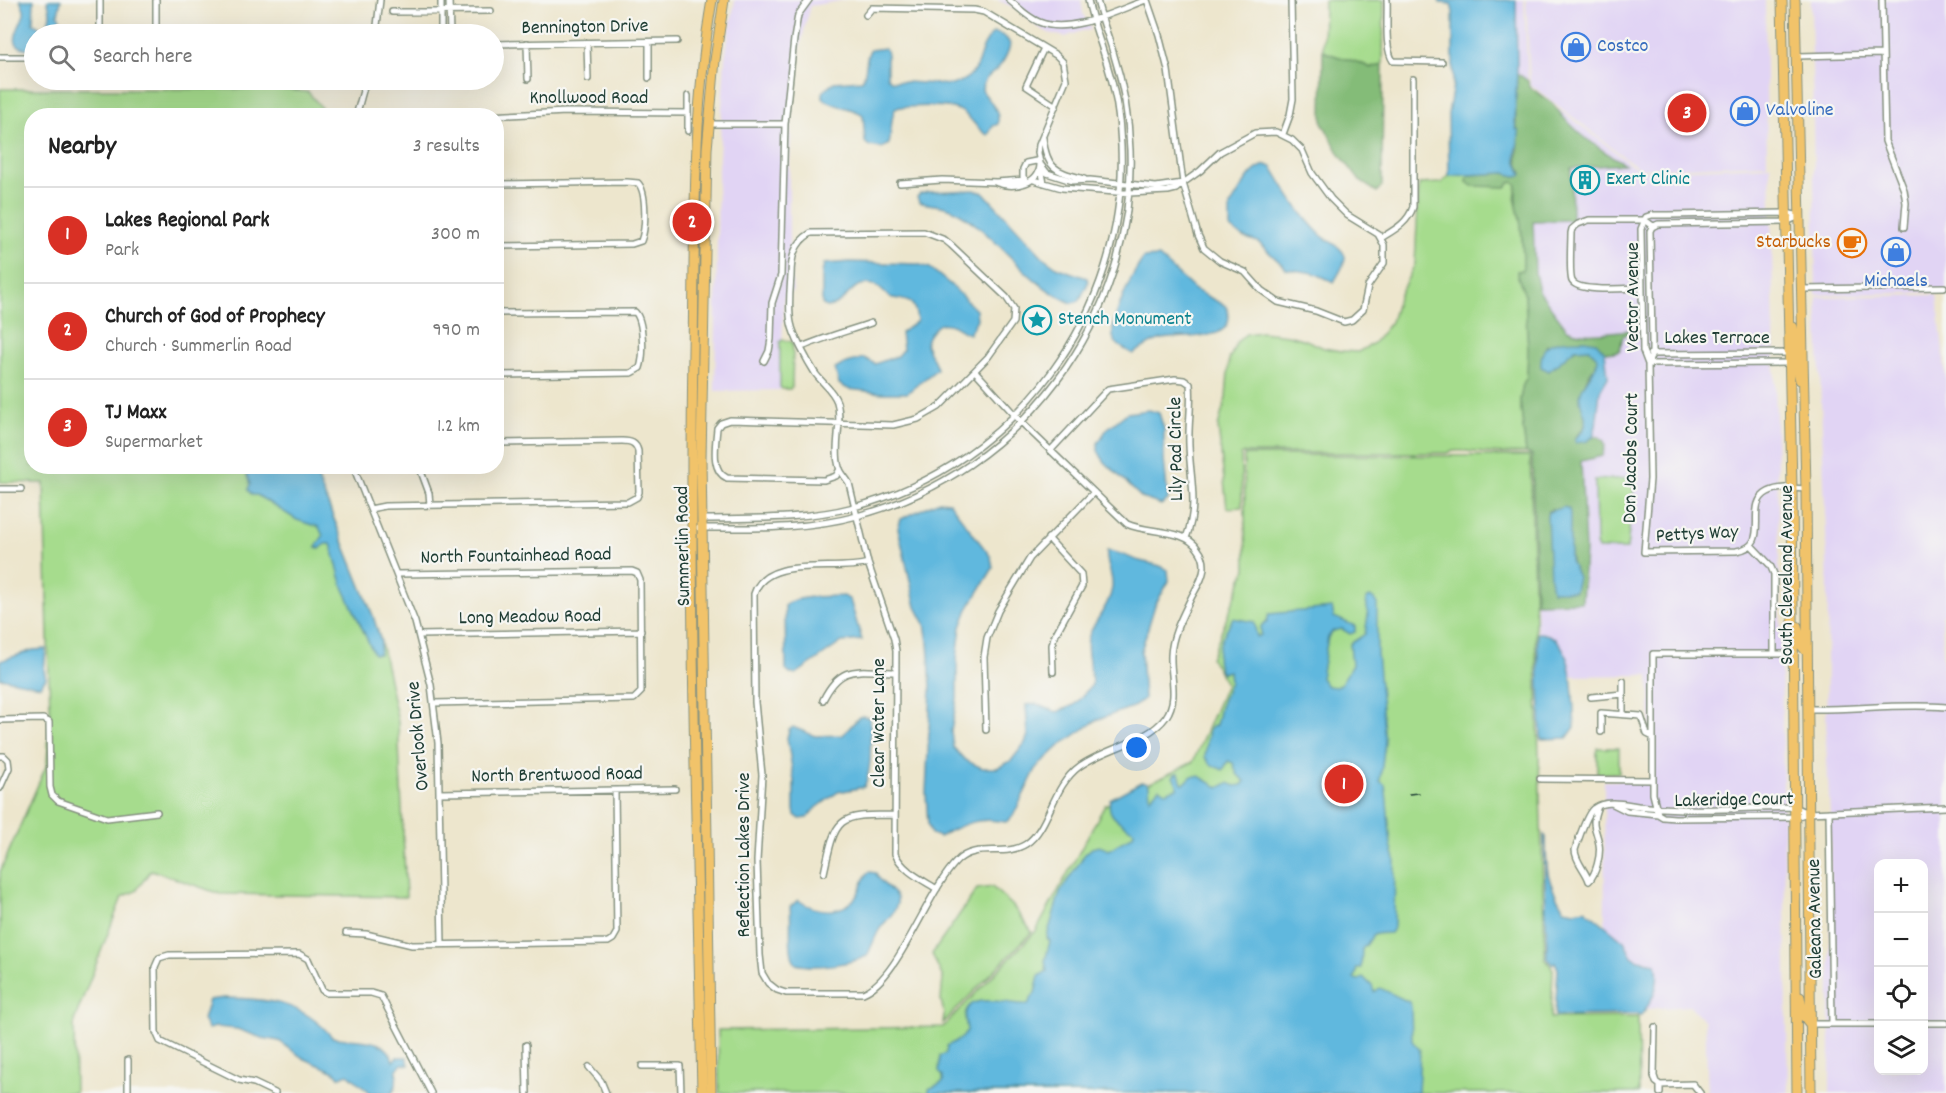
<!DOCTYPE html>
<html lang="en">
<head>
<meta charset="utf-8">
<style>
  body { margin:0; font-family:Dekko,sans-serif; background:#f2f2f2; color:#222 }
  .controls { position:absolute; right:18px; bottom:18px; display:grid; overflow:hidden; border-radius:12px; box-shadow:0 6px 24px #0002 }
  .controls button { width:54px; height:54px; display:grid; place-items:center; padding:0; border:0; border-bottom:2px solid #e0e0e0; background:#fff; color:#222; font:30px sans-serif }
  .you { position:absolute; left:1137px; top:748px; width:21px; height:21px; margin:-15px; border:4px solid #fff; border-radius:50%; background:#1a73e8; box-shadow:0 0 0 9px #1a73e833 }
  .badge { display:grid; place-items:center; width:39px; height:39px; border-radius:50%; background:#d93025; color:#fff; font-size:20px; font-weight:700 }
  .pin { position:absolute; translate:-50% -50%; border:3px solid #fff; box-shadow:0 2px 6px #0006 }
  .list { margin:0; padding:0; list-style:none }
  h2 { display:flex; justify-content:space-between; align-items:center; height:78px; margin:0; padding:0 24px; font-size:26px }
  h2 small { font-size:20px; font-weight:400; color:#767676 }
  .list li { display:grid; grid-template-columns:39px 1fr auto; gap:18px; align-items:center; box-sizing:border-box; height:96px; padding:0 24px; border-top:2px solid #e0e0e0 }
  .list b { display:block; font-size:22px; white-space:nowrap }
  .list p { margin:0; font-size:20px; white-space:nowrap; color:#767676 }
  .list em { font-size:20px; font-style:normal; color:#767676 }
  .icon { flex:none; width:33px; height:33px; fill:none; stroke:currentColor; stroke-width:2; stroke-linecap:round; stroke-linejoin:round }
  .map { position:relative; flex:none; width:1946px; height:1093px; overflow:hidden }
  .search { position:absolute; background:#fff; box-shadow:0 6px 24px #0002; left:24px; top:24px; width:480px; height:66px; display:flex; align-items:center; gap:15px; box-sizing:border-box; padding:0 21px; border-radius:33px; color:#767676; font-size:22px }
  .panel { position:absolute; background:#fff; box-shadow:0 6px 24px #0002; left:24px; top:108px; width:480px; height:366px; border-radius:24px }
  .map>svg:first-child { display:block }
  .built { fill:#e1d4f4; fill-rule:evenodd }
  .green { fill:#a6dc8d; stroke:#628c60; stroke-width:1.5 }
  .forest { fill:#84bc78; stroke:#527c56; stroke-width:1.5; fill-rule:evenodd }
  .water { fill:#61b8de; stroke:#407a89; stroke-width:1.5 }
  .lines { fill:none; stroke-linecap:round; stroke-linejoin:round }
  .minor-casing { stroke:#869280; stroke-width:8 }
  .primary-casing { stroke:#869280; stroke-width:11 }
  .minor { stroke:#fff; stroke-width:5 }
  .primary { stroke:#f1c36a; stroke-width:9 }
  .rail { stroke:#1f3d34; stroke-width:1.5 }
  .labels { text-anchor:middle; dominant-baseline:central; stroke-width:4.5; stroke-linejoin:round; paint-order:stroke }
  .street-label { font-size:20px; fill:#1f3d34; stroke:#f6f6f2 }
  .shop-label { font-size:20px; fill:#366cbe; stroke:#f6f6f2; text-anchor:start }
  .culture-label { font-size:20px; fill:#0d838f; stroke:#f6f6f2; text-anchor:start }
  .food-label { font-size:20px; fill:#c56008; stroke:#f6f6f2; text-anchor:end }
</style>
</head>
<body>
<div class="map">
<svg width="1946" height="1093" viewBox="0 0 1946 1093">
  <rect width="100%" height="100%" fill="#f6f6f2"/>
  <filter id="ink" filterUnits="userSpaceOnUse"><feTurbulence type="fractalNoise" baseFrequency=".0167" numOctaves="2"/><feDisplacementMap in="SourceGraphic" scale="12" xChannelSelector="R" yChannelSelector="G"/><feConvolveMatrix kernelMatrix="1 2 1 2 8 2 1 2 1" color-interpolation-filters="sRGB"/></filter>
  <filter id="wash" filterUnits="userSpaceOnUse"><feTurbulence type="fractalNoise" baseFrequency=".008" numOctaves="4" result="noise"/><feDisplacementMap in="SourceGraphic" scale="24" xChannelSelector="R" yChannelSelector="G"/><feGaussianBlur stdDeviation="1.35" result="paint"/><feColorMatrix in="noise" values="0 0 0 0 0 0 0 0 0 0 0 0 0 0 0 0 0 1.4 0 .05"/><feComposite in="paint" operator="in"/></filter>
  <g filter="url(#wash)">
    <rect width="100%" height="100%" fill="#ede6cd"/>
    <!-- built -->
    <path class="built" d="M735 0H846L810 6 800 48 792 108 789 180V251L793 291 784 297 780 390 715 391 718 174 725 58Z
      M997 0H1081L1083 14 1091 30 1081 31 1065 37 1049 33 1036 26 1020 10Z
      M1516 0H1524L1528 81 1517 73Z
      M1526 0H1765L1767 164 1640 169 1530 84Z
      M1811 0H1946V292L1816 295Z
      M1553 104 1640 171 1767 166 1770 164 1780 593 1788 1093H1708L1705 1021 1690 1006 1646 1009 1653 998 1651 961 1638 960 1632 956 1624 941 1605 925 1604 781 1653 780 1649 675 1570 676 1569 665 1547 633H1537L1536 603 1582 601 1585 550 1581 461 1598 436H1593L1596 426 1597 407 1600 391 1608 377 1605 352H1615L1623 336 1633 331 1586 333 1572 331 1567 329 1539 291 1535 273 1533 221 1572 220 1571 168 1623 164 1583 136 1564 118Z
      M1937 295 1946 379V613L1942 614 1944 708H1946V1093H1830V814L1826 743 1828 584 1817 297ZM1878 864H1924V1070H1878Z"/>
    <!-- green -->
    <path class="green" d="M1324 0H1384L1383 65 1371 68C1356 59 1339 59 1323 51Z
      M0 89H281L308 92 321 107 319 115 32 116V466L313 467 373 616 381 642 398 722 406 897 220 894 151 870 136 891 122 897 74 1021 75 1093H0V872L47 764 50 713 44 483 0 482Z
      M1468 175 1467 182 1506 187 1510 183 1514 182 1517 185 1515 198 1521 224 1528 348 1527 377 1523 384 1520 401 1526 453C1513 453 1499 454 1486 453 1472 453 1460 448 1447 453H1244L1241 455 1242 507 1227 508 1218 426 1226 398 1229 360 1237 342 1246 334 1261 332 1288 335 1306 340 1324 348 1341 351 1358 352 1374 343 1391 322 1398 298 1415 264 1419 184 1441 183 1449 176Z
      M782 340 793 342 792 387 790 389H782L780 387V342Z
      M1244 455 1530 456 1545 958 1553 969 1551 1018 1638 1017 1639 1093H719L718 1030 943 1027 1036 931 1105 805 1193 762 1226 684 1211 658 1246 569Z
      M1632 478 1634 485 1627 549H1598L1596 544 1595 480Z
      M1597 748H1619V773L1597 774Z
      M992 887 1012 905 1032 932 943 1023 944 1014 941 1000 943 978 932 954 977 889Z"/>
    <!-- forest -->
    <path class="forest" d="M1323 51C1339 59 1356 59 1371 68L1383 65 1382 186 1377 192 1360 181 1341 156 1322 122Z
      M1517 73 1528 81 1529 86 1553 104 1564 118 1583 136 1605 152 1625 164 1571 168 1572 220 1533 221 1535 273 1539 291 1567 329C1585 338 1613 331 1633 330L1623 336 1620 350C1613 353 1607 354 1600 349L1547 345 1545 349 1549 371 1575 349 1588 348 1598 358C1597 368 1591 370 1587 378 1580 393 1586 411 1585 426L1576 437 1588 441 1593 436H1598L1604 441 1605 446 1602 456 1581 461 1585 550 1582 602 1536 603 1532 455 1526 453 1520 400 1523 384 1527 377 1528 348 1525 296 1517 274V271L1523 270C1523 256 1523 241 1521 227 1520 213 1513 200 1517 185L1513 182 1510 183 1506 187 1472 186 1467 182 1468 175 1505 173 1515 176 1522 173C1513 155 1521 152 1518 136 1514 115 1516 95 1517 73ZM1552 509 1570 552 1575 591 1547 516 1548 511Z"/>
    <!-- water -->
    <path class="water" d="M20 0H34L33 23 42 29C52 24 51 9 47 0H61L58 14 66 34H34V49C2 49 20 28 24 14 25 9 22 4 20 0Z
      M1439 0H1516L1517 70 1515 122 1516 129 1519 131C1520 139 1516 147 1516 156 1516 163 1520 169 1522 175L1515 176 1505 173 1449 176 1448 114 1453 85V12L1451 4 1440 3Z
      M993 33C1000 33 1008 37 1010 45 1008 53 1004 61 999 67 991 76 983 77 982 90 989 102 1000 108 998 124L993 126 988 135C978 131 973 120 964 113 952 103 916 107 900 107L895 109C890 120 892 132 889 144L882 148 869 146 865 142 863 115C851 106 836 109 823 98V92L834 82 862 80C868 71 864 60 870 50L885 48 887 54V77L892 81 952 85C988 73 972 54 993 33Z
      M1266 165 1272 167C1287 192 1300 215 1321 235 1328 241 1343 247 1345 257 1346 264 1337 276 1334 282L1314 273 1287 269 1258 242 1243 237 1230 228V206C1241 192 1248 169 1266 165Z
      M974 190 984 193 1044 258 1058 268 1087 278 1088 283 1079 301 1072 303C1065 300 1058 296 1051 292 1017 270 991 230 954 210 942 204 931 206 919 202L917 197 920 194 928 192Z
      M1159 257 1195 290 1226 306C1242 345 1184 334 1162 339 1152 341 1142 349 1133 354 1126 350 1118 347 1114 340 1107 325 1134 270 1144 258Z
      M850 262 917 264 930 268 952 286 976 310 977 319 969 334C961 332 956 325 948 324 940 322 936 326 932 331 918 347 933 352 937 369L907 393H882L848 389 839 384 835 369 844 364 864 358 875 364 897 356 903 349 901 333 917 321C915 301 911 301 893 298 885 297 882 287 874 285 847 279 850 306 826 307L822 304V273L824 264Z
      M1584 340 1596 342 1605 352 1608 377 1600 391 1596 426 1593 436 1588 441 1576 443 1575 440C1577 436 1581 433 1584 429 1590 417 1579 408 1580 396 1582 381 1597 372 1598 358L1588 348 1575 349 1549 371 1541 367C1539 337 1563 341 1584 340Z
      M1149 410 1159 413 1164 429V459L1168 500 1161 505 1142 498 1104 461 1098 451V443L1107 429 1127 413Z
      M246 467H313L373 616 381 642 379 654H374L343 587 331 544H325L320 549 316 547 323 536 319 527 297 520 257 495H252L248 490 250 484 247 476Z
      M939 501 949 502 991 557 993 568 968 609 961 627 957 658V699L951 731 953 747 965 760 982 768H997L1011 761 1025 743 1028 735 1026 705 1036 704 1057 712 1074 705 1092 685C1092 670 1085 652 1088 639 1093 621 1109 608 1112 588 1114 575 1105 564 1107 551 1120 552 1129 558 1140 561 1151 564 1159 564 1168 570L1169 581 1155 605 1141 651 1144 699 1135 706 1097 720 1062 744 1037 767 1013 816 1006 822C978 817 964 823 939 837L931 834 928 825 926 793 931 687 928 642 925 624 916 607 898 528 901 519Z
      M1564 507 1569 509 1570 514V561L1578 577 1575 591H1552L1550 578 1547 516 1548 512Z
      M844 596 850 600 862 640 842 642 796 674H790L786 670 785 606C794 595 829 597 844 596Z
      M1370 597 1374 599 1377 604V653L1385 742 1380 781 1385 785 1386 791 1391 845 1395 859 1394 927 1390 933C1363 933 1376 939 1362 949L1361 968H1357L1354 979 1359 980 1363 977 1372 986 1374 992 1380 988 1409 1002 1411 1007 1412 1041 1420 1050 1418 1093H929V1089L943 1082V1076L939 1072 940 1056 946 1053 947 1046 962 1038 967 1031C967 1027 965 1021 965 1017 967 989 1010 1006 1028 1004L1035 993 1039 976 1047 971 1045 961 1050 941 1047 938 1048 933 1060 892 1085 854 1092 848 1099 846 1109 850 1133 835 1134 831C1121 822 1106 818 1110 799L1141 782H1146L1149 785 1150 798 1159 788 1165 792 1177 788V784L1173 777 1176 773H1179L1182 783H1185L1192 776H1199L1219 788 1228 783 1236 786 1242 785 1245 781 1237 774 1233 763 1228 761 1223 770 1210 764 1205 757 1209 729 1216 725 1220 707 1230 682 1229 671 1221 673C1211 654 1223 635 1233 618L1254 622 1257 637 1261 635V626L1267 621 1269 614 1332 608 1334 617 1355 626V632L1350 634 1342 629 1333 631 1328 637 1321 678 1327 686 1336 687 1341 684 1352 665 1350 644 1365 634 1368 615 1366 599Z
      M1537 633C1577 632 1572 699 1575 727L1567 738 1541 739Z
      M46 649 44 671 46 678 40 686 0 678V661L33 650Z
      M863 716 870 718C870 739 873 768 864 787L838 792 815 809 807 818 800 819 795 815 794 810V781L787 738 789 730 793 727 815 736 843 735 859 717Z
      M1544 835 1546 837C1546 869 1546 881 1564 909L1575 911 1585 909 1624 941 1632 956 1638 960 1656 963C1661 983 1653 1001 1640 1016L1638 1014 1555 1016 1558 969 1555 962 1552 964 1547 957Z
      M869 872 876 873C880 884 895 892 897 898 900 909 884 922 879 930 874 939 871 948 867 956 849 964 815 969 796 964 787 954 792 922 790 907L798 900C815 912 841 916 856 897 862 889 862 878 869 872Z
      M224 998C268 999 302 1001 332 1037 352 1042 388 1035 393 1061L397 1057H407L409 1065 402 1064 397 1069 396 1085 392 1093H371L348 1074 339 1077 335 1072 303 1058 279 1041 262 1038 237 1029 216 1027 208 1029 203 1020 209 1000Z"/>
  </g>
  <g filter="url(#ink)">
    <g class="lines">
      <!-- minor casing -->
      <g class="minor-casing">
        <path id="minor" d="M156 0V34
          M441 0V34
          M449 0 450 34
          M1009 0C1019 8 1027 17 1039 22 1070 35 1115 11 1146 0
          M1147 0 1159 35 1168 70 1183 183 1198 235 1204 248 1220 261 1245 272 1261 290 1278 302 1316 311 1344 322 1352 320 1363 310 1368 286 1384 263V245L1378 234 1347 215 1331 199 1312 173 1302 150 1292 140 1276 132 1255 133 1220 152 1200 171 1183 183
          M1387 0C1388 16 1384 48 1393 61L1442 62
          M1882 0 1885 141 1904 190 1906 203 1904 227
          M392 12 491 11
          M866 15 872 8 974 10 984 12 1056 55 1063 62 1066 80 1039 145 1038 153 1044 183
          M100 34V0
          M376 34 380 0
          M649 42V78
          M527 43 528 79
          M587 43 588 79
          M494 44 677 41
          M1044 48 1026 86 1056 106
          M1797 56 1883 54
          M0 57H34
          M466 82V80
          M688 96V131
          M356 116 366 80
          M489 116 566 112 688 113
          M709 124H785
          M1283 134 1290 115 1293 99 1291 0
          M1043 138C1047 170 1056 171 1084 179
          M1034 180 1062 188 1129 193 1168 191 1176 189 1183 183 1156 187 1090 180 1072 181 1047 173 1041 165
          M900 183 942 180 996 182 1025 180
          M997 183C1014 189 1040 184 1040 164L1036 161 1026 163 1023 169V177L1028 182
          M496 184 627 182 638 183C647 192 646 229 641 241L632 244 496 246
          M1800 216 1786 222 1658 224 1652 227 1650 231 1652 342V354L1648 364 1650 479 1644 552 1736 551C1774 546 1742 505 1768 492 1779 486 1794 488 1806 489
          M1381 238C1394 230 1408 223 1413 207V79
          M1642 288C1629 288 1578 293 1572 281 1569 275 1571 242 1571 233L1572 229 1578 224 1589 220H1645L1653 226
          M1802 289 1944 287
          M496 313 635 312C644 321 644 356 640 368L631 373 496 375
          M802 347C825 337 848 331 871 323
          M1650 354 1789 353
          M764 361 769 351 771 339 772 303 781 275 785 124 794 39 798 15 809 0
          M1648 364 1643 351 1641 229 1646 217 1652 215H1668L1786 213 1800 216
          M1648 364 1789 363
          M1050 451 1108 389 1175 379 1184 380 1190 384C1192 404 1188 425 1189 445 1190 479 1199 505 1186 538
          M353 466 415 622 431 685 438 743 442 944
          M419 466 429 493 430 505
          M840 469 836 476 824 480 727 478C710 471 716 443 717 428L721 423 730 420 893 425 918 419 939 407 988 357 1013 322 1014 309 1006 297 951 245 945 240 924 232 811 233C794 243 791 258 791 276 790 291 788 308 791 323 793 335 808 362 815 373 822 383 833 390 837 402 843 423 833 447 839 467 841 473 846 478 849 483L868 563 894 639 896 651 895 854C903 871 921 879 937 889
          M0 489H21
          M370 509 385 506 628 502 637 497 639 492 638 451C636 443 631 441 622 441L496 443
          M701 519C752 518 804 520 854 507 1016 465 1128 312 1121 146 1120 117 1115 88 1106 61 1100 40 1092 21 1088 0
          M699 528C752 528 805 530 857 516 1021 473 1136 319 1130 150 1129 117 1123 83 1113 52 1108 35 1101 18 1097 0
          M1048 538 1081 574 1082 586 1054 637 1052 645 1053 672
          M1751 545 1770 565 1774 574V653
          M868 563C837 573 766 554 754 594L755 702 762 775 757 861 760 955 762 973 768 983 777 990 786 993H863C899 979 927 891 957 861 976 842 1004 858 1026 844 1050 828 1051 787 1080 766 1105 748 1148 742 1166 717 1179 698 1170 677 1171 655 1172 634 1183 615 1192 596 1197 587 1204 577 1204 566 1204 561 1202 554 1198 549 1185 528 1149 534 1127 524L1022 423 975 371
          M396 574 632 571 637 573 640 580 641 692 634 699 434 703
          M419 635 641 631
          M1793 654H1653V794L1658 814 1663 817 1675 818 1795 817 1808 813 1946 807
          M1623 681V714
          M1591 697 1623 694
          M823 700C842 662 859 672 896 672
          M1808 709C1854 710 1900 703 1946 707
          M0 720 43 719 49 722 50 787 52 795 58 801 107 818 157 812
          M986 730 984 657 987 638 998 611 1030 558 1094 492
          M1601 732V713L1641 716 1647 734 1653 737
          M0 756H4L8 760 9 768 0 788
          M1540 779 1653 780
          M439 793 675 789
          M1613 804 1627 811 1658 814
          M1598 806C1590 826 1596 827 1599 844 1601 855 1596 874 1589 881 1586 871 1575 861 1575 850 1578 841 1586 815 1593 809 1605 799 1625 804 1638 806 1690 812 1742 808 1794 807L1807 813
          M1829 812 1832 1024
          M824 873C836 816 837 815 895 815
          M346 933 366 934 412 945 608 942 613 939 617 932 615 791
          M1924 1023H1946
          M1810 1024H1878
          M1655 1027 1654 1076 1656 1082 1660 1085
          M526 1045 527 1093
          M128 1060V1093
          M642 1066H680L681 1093
          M589 1067 601 1081 606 1093
          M275 1093 254 1083 239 1080 160 1041 156 1032 155 967 159 958 169 955 299 954 308 959 322 990 327 993H371L381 996 431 1093
          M1660 1093V1085L1693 1084 1700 1093"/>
      </g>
      <!-- primary casing -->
      <g class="primary-casing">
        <path id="primary" d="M1782 0 1792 488 1797 1093
          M1795 0 1806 489 1811 1093
          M1793 327 1797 351 1803 355
          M1789 353 1796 361 1800 380
          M1797 626 1801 645 1807 652
          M1800 997 1803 1015 1810 1024
          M702 1093C697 846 689 598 693 351 695 234 692 116 712 0
          M711 1093 701 459 707 149 715 60 724 0"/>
      </g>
      <!-- minor -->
      <use href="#minor" class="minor"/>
      <!-- primary -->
      <use href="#primary" class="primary"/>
      <!-- rail -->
      <path class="rail" d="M1409 794 1419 793"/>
    </g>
  </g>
  <!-- icons -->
  <defs>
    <g id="shop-ring" transform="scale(1.5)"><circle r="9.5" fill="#f6f6f2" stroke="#3f7fe0" stroke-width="1.5"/><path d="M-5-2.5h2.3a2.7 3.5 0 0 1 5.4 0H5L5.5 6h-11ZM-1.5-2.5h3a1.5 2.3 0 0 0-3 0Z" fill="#3f7fe0"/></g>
    <g id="building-ring" transform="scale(1.5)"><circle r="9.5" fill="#f6f6f2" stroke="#0f9aa8" stroke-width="1.5"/><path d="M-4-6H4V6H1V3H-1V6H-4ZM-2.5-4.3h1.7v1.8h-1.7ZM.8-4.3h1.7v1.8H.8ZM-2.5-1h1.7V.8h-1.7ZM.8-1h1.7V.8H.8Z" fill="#0f9aa8"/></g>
    <g id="cafe-ring" transform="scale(1.5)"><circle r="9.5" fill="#f6f6f2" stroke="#e8710a" stroke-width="1.5"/><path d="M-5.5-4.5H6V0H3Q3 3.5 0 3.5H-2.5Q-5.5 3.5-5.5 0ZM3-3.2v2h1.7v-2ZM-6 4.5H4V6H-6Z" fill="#e8710a"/></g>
    <g id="sight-ring" transform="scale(1.5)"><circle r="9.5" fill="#f6f6f2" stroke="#0f9aa8" stroke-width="1.5"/><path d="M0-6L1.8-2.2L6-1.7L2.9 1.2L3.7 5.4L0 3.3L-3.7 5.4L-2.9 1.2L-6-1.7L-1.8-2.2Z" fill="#0f9aa8"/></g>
  </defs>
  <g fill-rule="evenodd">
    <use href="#shop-ring" x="1576" y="47"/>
    <use href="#shop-ring" x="1745" y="111"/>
    <use href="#building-ring" x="1585" y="180"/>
    <use href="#cafe-ring" x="1852" y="243"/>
    <use href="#shop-ring" x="1896" y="252"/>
    <use href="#sight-ring" x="1037" y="320"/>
  </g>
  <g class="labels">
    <!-- street labels -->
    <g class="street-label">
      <text transform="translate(585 28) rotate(-1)">Bennington Drive</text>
      <text x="589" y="99">Knollwood Road</text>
      <text transform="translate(1634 297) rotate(-90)">Vector Avenue</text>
      <text x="1717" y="339">Lakes Terrace</text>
      <text transform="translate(1177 449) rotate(-91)">Lily Pad Circle</text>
      <text transform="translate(1632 458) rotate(-89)">Don Jacobs Court</text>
      <text transform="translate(1697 535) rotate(-3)">Pettys Way</text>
      <text transform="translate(684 546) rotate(-91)">Summerlin Road</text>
      <text transform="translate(516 557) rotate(-1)">North Fountainhead Road</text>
      <text transform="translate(1788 575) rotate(-90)">South Cleveland Avenue</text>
      <text transform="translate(530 618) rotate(-1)">Long Meadow Road</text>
      <text transform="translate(880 723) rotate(-90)">Clear Water Lane</text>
      <text transform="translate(419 736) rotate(-95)">Overlook Drive</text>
      <text transform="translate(557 776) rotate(-1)">North Brentwood Road</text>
      <text transform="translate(1734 801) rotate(-1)">Lakeridge Court</text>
      <text transform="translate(745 855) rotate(-90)">Reflection Lakes Drive</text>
      <text transform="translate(1816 919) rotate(-91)">Galeana Avenue</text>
    </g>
    <!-- shop labels -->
    <g class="shop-label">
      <text x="1597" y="47">Costco</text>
      <text x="1766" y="111">Valvoline</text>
      <text x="1896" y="282" text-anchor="middle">Michaels</text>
    </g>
    <!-- culture labels -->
    <g class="culture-label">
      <text x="1606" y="180">Exert Clinic</text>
      <text x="1058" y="320">Stench Monument</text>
    </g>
    <!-- food labels -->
    <g class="food-label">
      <text x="1831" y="243">Starbucks</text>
    </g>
  </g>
</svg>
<div class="controls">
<button>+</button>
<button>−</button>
<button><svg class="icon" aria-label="locate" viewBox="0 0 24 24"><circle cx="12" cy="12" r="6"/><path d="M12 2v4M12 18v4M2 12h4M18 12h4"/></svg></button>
<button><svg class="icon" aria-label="layers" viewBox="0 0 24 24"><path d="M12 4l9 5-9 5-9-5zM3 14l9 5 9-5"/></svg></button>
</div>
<div class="you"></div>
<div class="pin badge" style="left:1344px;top:784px">1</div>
<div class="pin badge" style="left:692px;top:222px">2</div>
<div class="pin badge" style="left:1687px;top:113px">3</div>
<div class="search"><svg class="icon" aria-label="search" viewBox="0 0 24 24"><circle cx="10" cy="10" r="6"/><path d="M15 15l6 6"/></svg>Search here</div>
<section class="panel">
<h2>Nearby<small>3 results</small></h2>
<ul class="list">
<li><span class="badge">1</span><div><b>Lakes Regional Park</b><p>Park</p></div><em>300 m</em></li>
<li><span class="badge">2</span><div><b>Church of God of Prophecy</b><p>Church · Summerlin Road</p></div><em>990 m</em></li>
<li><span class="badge">3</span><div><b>TJ Maxx</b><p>Supermarket</p></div><em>1.2 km</em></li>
</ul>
</section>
</div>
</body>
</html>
